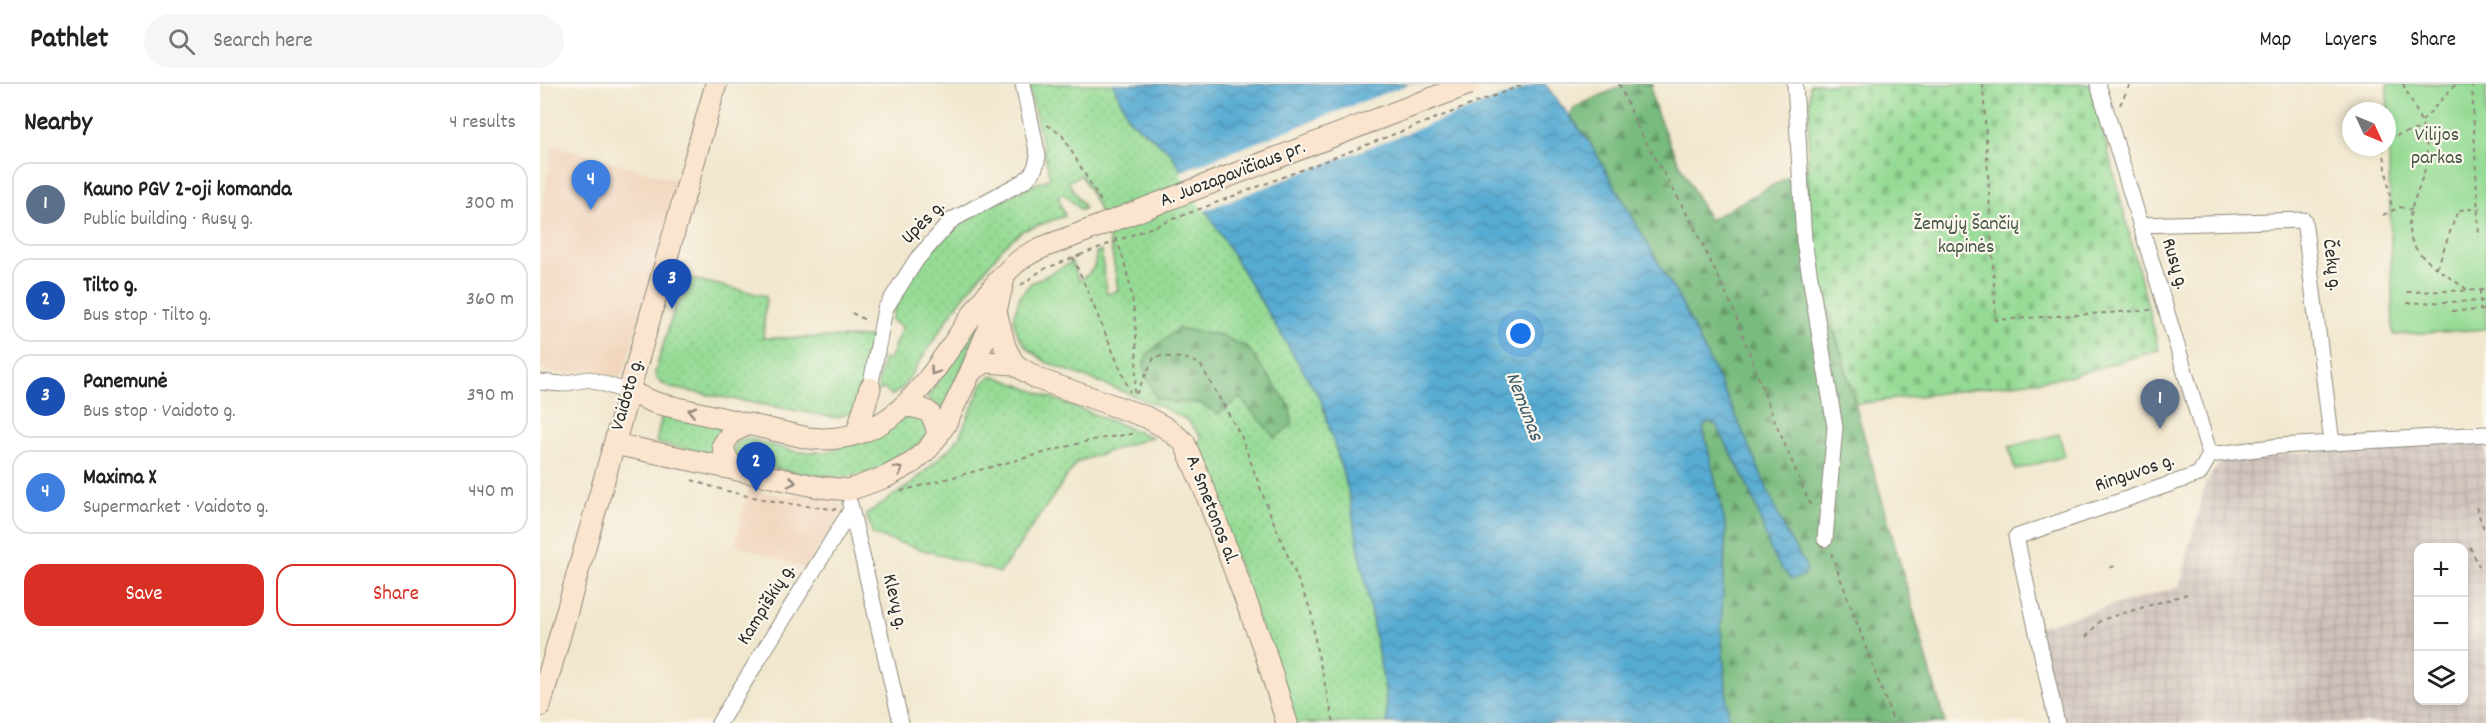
<!DOCTYPE html>
<html lang="en">
<head>
<meta charset="utf-8">
<style>
  body { margin:0; font-family:Dekko,sans-serif; background:#f6f6f6; color:#222 }
  .controls { position:absolute; right:18px; bottom:18px; display:grid; overflow:hidden; border-radius:12px; box-shadow:0 3px 9px #0003 }
  .controls button { width:54px; height:54px; display:grid; place-items:center; padding:0; border:0; border-bottom:2px solid #e0e0e0; background:#fff; color:#222; font:30px sans-serif }
  .compass { position:absolute; left:1802px; top:18px; width:54px; height:54px; border-radius:50%; background:#fff; box-shadow:0 3px 9px #0003; rotate:134deg }
  .you { position:absolute; left:981px; top:250px; width:21px; height:21px; margin:-15px; border:4px solid #fff; border-radius:50%; background:#1a73e8; box-shadow:0 0 0 9px #1a73e833 }
  .badge { display:grid; place-items:center; width:39px; height:39px; border-radius:50%; background:#d93025; color:#fff; font-size:20px; font-weight:700 }
  .pin { position:absolute; translate:-50% -50px; filter:drop-shadow(0 2px 3px #0008) }
  .pin::after { content:''; position:absolute; top:32px; width:21px; height:18px; background:inherit; clip-path:polygon(0 0,100% 0,50% 100%) }
  .list { margin:0; padding:0; list-style:none }
  h2 { display:flex; justify-content:space-between; align-items:center; height:78px; margin:0; padding:0 24px; font-size:26px }
  h2 small { font-size:20px; font-weight:400; color:#767676 }
  .list li { display:grid; grid-template-columns:39px 1fr auto; gap:18px; align-items:center; box-sizing:border-box; height:84px; margin:0 12px 12px; padding:0 12px; border:2px solid #e0e0e0; border-radius:18px }
  .list b { display:block; font-size:22px; white-space:nowrap }
  .list p { margin:0; font-size:20px; white-space:nowrap; color:#767676 }
  .list em { font-size:20px; font-style:normal; color:#767676 }
  .actions { display:flex; gap:12px; padding:18px 24px }
  .actions a { flex:1; padding:14px 0; border:2px solid #d93025; border-radius:18px; text-align:center; font-size:21px; color:#d93025 }
  .actions .main { background:#d93025; color:#fff }
  .icon { flex:none; width:33px; height:33px; fill:none; stroke:currentColor; stroke-width:2; stroke-linecap:round; stroke-linejoin:round }
  .map { position:relative; flex:none; width:1946px; height:639px; overflow:hidden }
  header { display:flex; align-items:center; gap:36px; box-sizing:border-box; height:84px; padding:0 30px; background:#fff; border-bottom:2px solid #e0e0e0 }
  header strong { font-size:28px }
  nav { display:flex; gap:33px; margin-inline-start:auto; font-size:21px }
  .search { width:420px; height:54px; background:#f6f6f6; display:flex; align-items:center; gap:15px; box-sizing:border-box; padding:0 21px; border-radius:33px; color:#767676; font-size:22px }
  main { display:flex }
  aside { flex:1; background:#fff }
  .map>svg:first-child { display:block }
  .built { fill:#f1d5bd }
  .industrial { fill:url(#industrial-grid); fill-rule:evenodd }
  .grass { fill:url(#grass-dots); stroke:#608360; stroke-width:1.5 }
  .forest { fill:url(#forest-firs); stroke:#527354; stroke-width:1.5 }
  .cemetery { fill:url(#cemetery-stones); stroke:#608360; stroke-width:1.5 }
  .park { fill:#96db95; stroke:#608360; stroke-width:1.5 }
  .water { fill:url(#water-waves); stroke:#416b7f; stroke-width:1.5 }
  .pier { fill:#f1e7ce }
  .lines { fill:none; stroke-linecap:round; stroke-linejoin:round }
  .street-casing { stroke:#8e897c; stroke-width:17 }
  .secondary-casing { stroke:#8e897c; stroke-width:23 }
  .path { stroke:#8e897c; stroke-width:2; stroke-dasharray:4.5 4.5; stroke-linecap:butt }
  .street { stroke:#fff; stroke-width:15 }
  .secondary { stroke:#fbe5cf; stroke-width:21 }
  .secondary-bridge-casing { stroke:#8e897c; stroke-width:23; stroke-linecap:butt }
  .path-bridge { stroke:#8e897c; stroke-width:2; stroke-dasharray:4.5 4.5; stroke-linecap:butt }
  .secondary-bridge { stroke:#fbe5cf; stroke-width:21 }
  .oneway { stroke:#93887d }
  .labels { text-anchor:middle; dominant-baseline:central; stroke-width:4.5; stroke-linejoin:round; paint-order:stroke }
  .park-label { font-size:20px; fill:#465746; stroke:#fbf7ec }
  .street-label { font-size:20px; fill:#2b2b2b; stroke:#fbf7ec }
  .water-label { font-size:21px; font-style:italic; fill:#3a5866; stroke:#fbf7ec }
</style>
</head>
<body>
<header>
<strong>Pathlet</strong>
<div class="search"><svg class="icon" aria-label="search" viewBox="0 0 24 24"><circle cx="10" cy="10" r="6"/><path d="M15 15l6 6"/></svg>Search here</div>
<nav><a>Map</a><a>Layers</a><a>Share</a></nav>
</header>
<main>
<aside>
<h2>Nearby<small>4 results</small></h2>
<ul class="list">
<li><span class="badge" style="background:#5c6f8a">1</span><div><b>Kauno PGV 2-oji komanda</b><p>Public building · Rusų g.</p></div><em>300 m</em></li>
<li><span class="badge" style="background:#1a4fb4">2</span><div><b>Tilto g.</b><p>Bus stop · Tilto g.</p></div><em>360 m</em></li>
<li><span class="badge" style="background:#1a4fb4">3</span><div><b>Panemunė</b><p>Bus stop · Vaidoto g.</p></div><em>390 m</em></li>
<li><span class="badge" style="background:#3f7fe0">4</span><div><b>Maxima X</b><p>Supermarket · Vaidoto g.</p></div><em>440 m</em></li>
</ul>
<div class="actions"><a class="main">Save</a><a>Share</a></div>
</aside>
<div class="map">
<svg width="1946" height="639" viewBox="0 0 1946 639">
  <defs>
    <pattern id="industrial-grid" width="8" height="8" patternUnits="userSpaceOnUse" patternTransform="scale(1.5)"><rect width="8" height="8" fill="#cec1ba"/><path d="M0 4h8M4 0v8" fill="none" stroke="#b1a6a0"/></pattern>
    <pattern id="grass-dots" width="8" height="8" patternUnits="userSpaceOnUse" patternTransform="scale(1.5)"><rect width="8" height="8" fill="#96db95"/><path d="M2 2h.1M6 6h.1" fill="none" stroke="#81bc81" stroke-width="1.8" stroke-linecap="round"/></pattern>
    <pattern id="forest-firs" width="22" height="20" patternUnits="userSpaceOnUse" patternTransform="scale(1.5)"><rect width="22" height="20" fill="#78bb7e"/><path d="M5 1l3.5 6h-7zM16 11l3.5 6h-7z" fill="#639867"/></pattern>
    <pattern id="cemetery-stones" width="16" height="16" patternUnits="userSpaceOnUse" patternTransform="scale(1.5)"><rect width="16" height="16" fill="#96db95"/><path d="M2 7V4a2 2 0 0 1 4 0v3zM10 15v-3a2 2 0 0 1 4 0v3z" fill="#81bc81"/></pattern>
    <pattern id="water-waves" width="16" height="10" patternUnits="userSpaceOnUse" patternTransform="scale(1.5)"><rect width="16" height="10" fill="#57abd3"/><path d="M0 5q4-4 8 0t8 0" fill="none" stroke="#488bab"/></pattern>
  </defs>
  <rect width="100%" height="100%" fill="#fbf7ec"/>
  <filter id="ink" filterUnits="userSpaceOnUse"><feTurbulence type="fractalNoise" baseFrequency=".0167" numOctaves="2"/><feDisplacementMap in="SourceGraphic" scale="12" xChannelSelector="R" yChannelSelector="G"/><feConvolveMatrix kernelMatrix="1 2 1 2 8 2 1 2 1" color-interpolation-filters="sRGB"/></filter>
  <filter id="wash" filterUnits="userSpaceOnUse"><feTurbulence type="fractalNoise" baseFrequency=".008" numOctaves="4" result="noise"/><feDisplacementMap in="SourceGraphic" scale="24" xChannelSelector="R" yChannelSelector="G"/><feGaussianBlur stdDeviation="1.35" result="paint"/><feColorMatrix in="noise" values="0 0 0 0 0 0 0 0 0 0 0 0 0 0 0 0 0 1.4 0 .05"/><feComposite in="paint" operator="in"/></filter>
  <g filter="url(#wash)">
    <rect width="100%" height="100%" fill="#f1e7ce"/>
    <!-- built -->
    <path class="built" d="M13 61 139 97 83 291 77 293 48 287 18 290 0 285V141Z
      M208 405 241 412 267 411 296 414 299 418 303 426 266 485 195 460Z"/>
    <!-- industrial -->
    <path class="industrial" d="M1946 351V639H1511L1489 545 1639 503 1666 398 1681 377ZM1878 464H1924V616H1878Z"/>
    <!-- grass -->
    <path class="grass" d="M488 0H573L589 35 631 69 781 316 808 406 846 611 847 639H754L656 360 662 354 647 336 618 321 506 278 487 264 478 251 473 235 480 212 491 199 532 178 539 197C552 188 556 184 556 168L561 167 567 210 578 207C572 159 566 133 541 91L528 98 545 124 541 126 524 110 518 112 525 132 482 147 463 163 414 225 362 305 352 311 344 305 339 307 338 299 343 275 349 276 362 243 351 236C355 218 363 206 373 191 410 136 451 119 510 94Z
      M144 193 226 212 223 254 332 253 317 320 312 328 297 334 131 304C123 300 116 298 115 288Z
      M444 231 410 312 401 326 387 313Z
      M450 293H458L612 353 537 378 460 489 333 451 326 430 371 400 410 364 419 353 443 299Z
      M122 330 182 342 175 356 176 371 116 359Z
      M370 331 384 335 388 345 386 352C328 412 276 392 203 378L193 369C194 360 196 357 206 354L257 368H287Z"/>
    <!-- forest -->
    <path class="forest" d="M1086 0H1112C1105 21 1157 112 1169 136L1268 82 1272 167 1405 639H1189L1181 545 1186 444 1163 343 1169 337 1177 342 1211 409 1231 466 1267 484 1246 449 1196 332 1142 220 1050 59 1030 31 1035 23Z
      M637 245 678 250 708 264 750 322 752 341 735 354 700 314 678 330 660 319 631 318 616 314C595 270 602 275 637 245Z"/>
    <!-- cemetery -->
    <path class="cemetery" d="M1270 0H1551L1619 266 1527 293 1316 320 1272 167 1268 82Z"/>
    <!-- park -->
    <path class="park" d="M1847 0H1946V245L1853 251Z
      M1519 350 1525 372 1475 386 1469 363Z"/>
    <!-- water -->
    <path class="water" d="M573 0H1005L1050 59 1142 220 1196 332 1246 449 1267 484 1263 492 1252 495C1226 475 1224 438 1211 409 1201 386 1188 364 1177 342L1169 338 1163 343 1186 444 1181 545 1189 639H847L846 611 808 406 781 316 631 69 589 35Z"/>
    <!-- pier -->
    <path class="pier" d="M869 0H995L663 127 639 88Z"/>
  </g>
  <g filter="url(#ink)">
    <g class="lines">
      <!-- street casing -->
      <g class="street-casing">
        <path id="street" d="M1255 0 1264 157 1295 343 1285 455
          M1558 0 1670 371
          M1600 141 1764 136 1792 359
          M0 298 21 300 49 295 89 308
          M330 304 345 225 377 175 412 136 484 97C493 90 496 84 498 72L483 0
          M1670 371 1740 362 1946 350
          M310 420 361 639
          M179 639 311 426
          M1517 639 1476 453 1659 390 1670 371"/>
      </g>
      <!-- secondary casing -->
      <g class="secondary-casing">
        <path id="secondary" d="M456 227 465 263 474 280
          M431 287 446 278 474 280 498 295 606 333 626 344 644 358 665 407 725 568 747 639
          M89 308 116 319 268 354C381 367 407 240 475 180 492 165 513 160 533 152
          M366 322C389 324 394 329 398 352
          M317 349 330 304
          M74 360 279 403 309 406 346 393 372 379 389 364 405 341 431 287 456 227 464 194
          M195 385 186 374 183 361 192 348 209 340
          M0 622 176 0"/>
      </g>
      <!-- path -->
      <path class="path" d="M1079 0 1098 44 1151 137 1192 222 1232 330 1272 425
        M1443 0 1456 236 1612 226
        M1863 0C1875 24 1891 51 1886 79 1882 106 1858 137 1875 163 1885 179 1913 195 1929 207
        M1932 0 1939 153
        M1580 21 1590 0
        M1882 37 1916 0
        M507 41 522 51 563 121
        M1847 54 1882 44
        M1843 63 1852 127
        M1843 131 1860 123 1872 126
        M576 154C595 203 600 258 594 311
        M533 173 590 308
        M1897 184 1918 126 1946 124
        M481 201 502 186 540 171
        M1940 206V226
        M1867 208 1946 206
        M1867 219 1946 217
        M1912 227 1946 226
        M312 229 327 237
        M596 310 615 272 644 274 660 280 701 352 727 422 771 527 776 562 794 639
        M152 396C192 411 253 422 296 425
        M361 407 552 356 597 349
        M1936 423 1946 451
        M1930 463 1939 482
        M1291 469 1354 639
        M1570 483 1579 482
        M1546 553 1561 536 1647 510"/>
      <!-- street -->
      <use href="#street" class="street"/>
      <!-- secondary -->
      <use href="#secondary" class="secondary"/>
      <!-- secondary-bridge casing -->
      <g class="secondary-bridge-casing">
        <path id="secondary-bridge" d="M533 152 929 0"/>
      </g>
      <!-- path-bridge -->
      <path class="path-bridge" d="M540 171 985 0"/>
      <!-- secondary-bridge -->
      <use href="#secondary-bridge" class="secondary-bridge"/>
    </g>
    <!-- one-way arrows -->
    <defs><path id="oneway-chevron" d="M-2-3.5L2.5 0L-2 3.5" fill="none" stroke-width="1.6" stroke-linecap="round" stroke-linejoin="round" transform="scale(1.5)"/></defs>
    <g class="oneway">
      <use href="#oneway-chevron" transform="translate(394 287) rotate(125)"/>
      <use href="#oneway-chevron" transform="translate(152 327) rotate(-167)"/>
      <use href="#oneway-chevron" transform="translate(359 386) rotate(-28)"/>
      <use href="#oneway-chevron" transform="translate(252 398) rotate(12)"/>
    </g>
  </g>
  <g class="labels">
    <!-- park labels -->
    <g class="park-label">
      <text x="1897" y="52">Vilijos<tspan x="1897" dy="23">parkas</tspan></text>
      <text x="1426" y="141">Žemųjų Šančių<tspan x="1426" dy="23">kapinės</tspan></text>
    </g>
    <!-- street labels -->
    <g class="street-label">
      <text transform="translate(693 91) rotate(-21)">A. Juozapavičiaus pr.</text>
      <text transform="translate(384 139) rotate(-45)">Upės g.</text>
      <text transform="translate(1634 180) rotate(73)">Rusų g.</text>
      <text transform="translate(1791 181) rotate(83)">Čekų g.</text>
      <text transform="translate(88 311) rotate(-74)">Vaidoto g.</text>
      <text transform="translate(1595 390) rotate(-19)">Ringuvos g.</text>
      <text transform="translate(671 426) rotate(69)">A. Smetonos al.</text>
      <text transform="translate(354 518) rotate(77)">Klevų g.</text>
      <text transform="translate(227 521) rotate(-58)">Kampiškių g.</text>
    </g>
    <!-- water labels -->
    <g class="water-label">
      <text transform="translate(983 323) rotate(69)">Nemunas</text>
    </g>
  </g>
</svg>
<div class="controls">
<button>+</button>
<button>−</button>
<button><svg class="icon" aria-label="layers" viewBox="0 0 24 24"><path d="M12 4l9 5-9 5-9-5zM3 14l9 5 9-5"/></svg></button>
</div>
<svg class="compass" viewBox="-18 -18 36 36"><path d="M0-13l5 13h-10z" fill="#e53935"/><path d="M0 13l5-13h-10z" fill="#767676"/></svg>
<div class="you"></div>
<div class="pin badge" style="left:1620px;top:345px;background:#5c6f8a">1</div>
<div class="pin badge" style="left:216px;top:408px;background:#1a4fb4">2</div>
<div class="pin badge" style="left:132px;top:225px;background:#1a4fb4">3</div>
<div class="pin badge" style="left:51px;top:126px;background:#3f7fe0">4</div>
</div>
</main>
</body>
</html>
